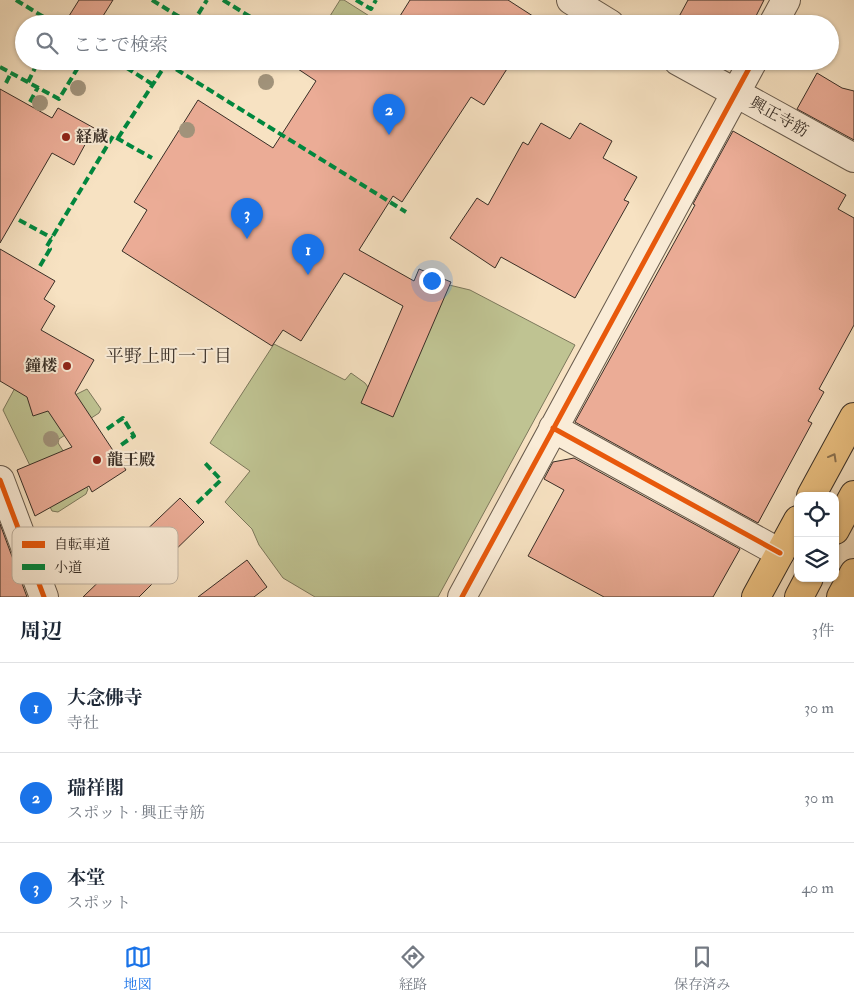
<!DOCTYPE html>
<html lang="ja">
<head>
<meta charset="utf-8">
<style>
  body { margin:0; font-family:"IM FELL Double Pica","Noto Serif JP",serif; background:#f2f2f3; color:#1f2937 }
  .controls { position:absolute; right:15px; bottom:15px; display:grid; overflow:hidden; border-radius:10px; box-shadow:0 1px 4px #0004 }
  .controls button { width:45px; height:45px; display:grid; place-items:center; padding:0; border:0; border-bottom:1px solid #e0e1e3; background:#fff; color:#1f2937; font:25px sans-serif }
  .you { position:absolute; left:431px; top:280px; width:18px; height:18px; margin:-12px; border:4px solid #fff; border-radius:50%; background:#1a73e8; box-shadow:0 0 0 8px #1a73e833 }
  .badge { display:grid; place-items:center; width:32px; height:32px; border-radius:50%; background:#1a73e8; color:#fff; font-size:16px; font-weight:700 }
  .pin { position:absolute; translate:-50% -41px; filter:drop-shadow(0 1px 2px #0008) }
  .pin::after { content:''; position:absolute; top:26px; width:18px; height:15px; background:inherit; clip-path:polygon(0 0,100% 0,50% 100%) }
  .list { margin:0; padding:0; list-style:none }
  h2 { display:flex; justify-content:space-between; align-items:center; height:65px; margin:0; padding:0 20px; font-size:21px }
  h2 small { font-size:16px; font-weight:400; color:#747a83 }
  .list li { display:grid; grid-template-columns:32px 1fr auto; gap:15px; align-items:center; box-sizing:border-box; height:90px; padding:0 20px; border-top:1px solid #e0e1e3 }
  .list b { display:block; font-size:19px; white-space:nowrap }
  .list p { margin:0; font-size:16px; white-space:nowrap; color:#747a83 }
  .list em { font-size:16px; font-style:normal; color:#747a83 }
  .icon { flex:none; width:28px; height:28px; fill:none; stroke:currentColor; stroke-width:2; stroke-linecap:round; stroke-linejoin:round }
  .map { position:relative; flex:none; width:854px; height:597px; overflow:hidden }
  .search { position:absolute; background:#fff; box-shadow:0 1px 4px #0004; left:15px; right:15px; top:15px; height:55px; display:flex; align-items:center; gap:12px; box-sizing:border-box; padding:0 18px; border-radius:28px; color:#747a83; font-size:19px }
  .sheet { height:335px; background:#fff }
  nav { display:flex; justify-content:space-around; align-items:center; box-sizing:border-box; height:70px; border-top:1px solid #e0e1e3; background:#fff; font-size:14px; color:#747a83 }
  nav a { display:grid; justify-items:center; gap:2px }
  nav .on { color:#1a73e8 }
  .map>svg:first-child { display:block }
  .green { fill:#bfc392; stroke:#7c785c }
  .building { fill:#ebac96; stroke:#382e26 }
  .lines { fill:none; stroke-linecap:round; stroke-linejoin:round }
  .minor-casing { stroke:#685b4d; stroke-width:30 }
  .highway-casing { stroke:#382e26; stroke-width:30 }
  .minor { stroke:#faecd7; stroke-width:28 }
  .highway { stroke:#ecc181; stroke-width:28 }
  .quiet { stroke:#00873e; stroke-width:4; stroke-dasharray:8 4; stroke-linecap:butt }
  .cycleway-casing { stroke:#faecd7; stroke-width:8 }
  .cycleway { stroke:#e8590c; stroke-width:5 }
  .tree { fill:#a1937b }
  .oneway { stroke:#89704f }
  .poi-dot { fill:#8f2418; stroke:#faecd7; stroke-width:2 }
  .labels { text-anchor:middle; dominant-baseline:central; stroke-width:4; stroke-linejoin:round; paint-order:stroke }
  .street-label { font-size:16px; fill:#382e26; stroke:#faecd7 }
  .poi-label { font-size:16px; font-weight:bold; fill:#382e26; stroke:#faecd7; text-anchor:start }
  .neighbourhood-label { font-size:18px; fill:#382e26; stroke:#faecd7 }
  .key { fill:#faecd7; stroke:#c0b3a2; stroke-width:1 }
  .key-label { font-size:14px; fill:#382e26 }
</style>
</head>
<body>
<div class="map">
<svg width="854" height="597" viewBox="0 0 854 597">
  <rect width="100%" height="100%" fill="#f7e2c2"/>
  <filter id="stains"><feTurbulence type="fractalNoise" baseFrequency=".004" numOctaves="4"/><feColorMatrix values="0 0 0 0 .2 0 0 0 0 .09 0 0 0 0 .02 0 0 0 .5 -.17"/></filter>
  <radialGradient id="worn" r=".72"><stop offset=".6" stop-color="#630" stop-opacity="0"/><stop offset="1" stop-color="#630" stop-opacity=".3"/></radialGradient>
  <!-- green -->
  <path class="green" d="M340 0H344L382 24H365L352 16 345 24H325Z
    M445 284 470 290 575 345 438 597H315L283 578 259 545 252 529 225 502 250 471 210 443 274 344 345 380 351 373 365 383 387 413Z
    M22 375 71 397 87 389 101 409 99 413 59 439 58 443 88 489 86 494 58 512 52 511 3 410Z"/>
  <!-- building -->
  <path class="building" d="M79 0H113L98 24H64Z
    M410 0H508L539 20 536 24H395Z
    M688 0H764L752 24H675Z
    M286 61H512L484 105 471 97 402 202 393 196 359 250 414 281 419 269 451 282 393 417 361 403 403 306 344 273 301 341 283 330 272 346 122 251 147 210 134 202 198 100 273 148 316 81Z
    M817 73 842 88 854 91V140L797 109Z
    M0 89 52 118 58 108 94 128 74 165 52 153 0 243Z
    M541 123 570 139 580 123 612 141 603 158 637 177 624 200 629 202 575 298 501 257 495 268 450 238 477 198 488 205 523 142 528 145Z
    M733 131 846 195 838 209 854 218V325L819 389 824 392 808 421 812 423 758 523 575 422 695 205 693 204Z
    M0 249 55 281 44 299 55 306 41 330 94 360 75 393 126 470 92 492 89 486 35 516 17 470 72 447 48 411 33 416 27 397 0 381Z
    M574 458 740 549 713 597H604L528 556 564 490 544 479 553 462Z
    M180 498 204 522 163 562 169 567 139 597H83L117 564 106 553 131 527 138 538Z
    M0 524 27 597H0Z
    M247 560 267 587 254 597H198Z"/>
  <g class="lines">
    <!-- minor casing -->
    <g class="minor-casing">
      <path id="minor" d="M571 0 610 24
        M773 24 786 0
        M678 61 854 158
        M553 428 780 553
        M0 480 44 597
        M462 597 753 61"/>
    </g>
    <!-- highway casing -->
    <g class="highway-casing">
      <path id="highway" d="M811 496 854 417
        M835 530 854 495
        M756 597 798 520
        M799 597 809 578
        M841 597 854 573"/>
    </g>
    <!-- minor -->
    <use href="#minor" class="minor"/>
    <!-- highway -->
    <use href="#highway" class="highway"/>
    <!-- quiet -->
    <path class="quiet" d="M16 0 55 24
      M152 0 191 24
      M223 0 262 24
      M356 0 371 9 376 0
      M192 24 207 0
      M116 61 152 84
      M166 63 406 212
      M0 67 59 99 82 61
      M28 82 38 62
      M6 83 11 73
      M30 102 38 87
      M118 138 168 61
      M19 220 52 238
      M40 266 50 249 47 246 113 136 152 158
      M107 429 123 418 134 436 118 447
      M197 503 221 480 203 461"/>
    <!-- cycleway casing -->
    <g class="cycleway-casing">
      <path id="cycleway" d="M553 428 780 553
        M0 480 44 597
        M462 597 753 61"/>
    </g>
    <!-- cycleway -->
    <use href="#cycleway" class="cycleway"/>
  </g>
  <!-- trees -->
  <g class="tree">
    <circle cx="266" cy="82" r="8"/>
    <circle cx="78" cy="88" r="8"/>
    <circle cx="40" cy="103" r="8"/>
    <circle cx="187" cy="130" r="8"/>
    <circle cx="51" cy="439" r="8"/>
  </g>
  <!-- one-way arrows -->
  <defs><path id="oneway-chevron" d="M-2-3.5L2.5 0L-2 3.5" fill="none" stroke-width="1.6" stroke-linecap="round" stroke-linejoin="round" transform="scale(1.25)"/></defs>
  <use class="oneway" href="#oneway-chevron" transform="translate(833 457) rotate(-61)"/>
  <!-- markers -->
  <g class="poi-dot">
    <circle cx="66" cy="137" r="5"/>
    <circle cx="67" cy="366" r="5"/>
    <circle cx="97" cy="460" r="5"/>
  </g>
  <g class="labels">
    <!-- street labels -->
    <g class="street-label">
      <text transform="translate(779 117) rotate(29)">興正寺筋</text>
    </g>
    <!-- poi labels -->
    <g class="poi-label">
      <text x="76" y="137">経蔵</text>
      <text x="57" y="366" text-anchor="end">鐘楼</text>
      <text x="107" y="460">龍王殿</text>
    </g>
    <!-- neighbourhood labels -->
    <g class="neighbourhood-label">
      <text x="169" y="356">平野上町一丁目</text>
    </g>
  </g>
  <!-- legend -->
  <rect x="12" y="527" width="166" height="57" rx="8" class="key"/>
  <rect x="22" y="541" width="23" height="7" fill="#e8590c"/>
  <rect x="22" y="564" width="23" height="6" fill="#00873e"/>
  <g class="key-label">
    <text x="54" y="549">自転車道</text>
    <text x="54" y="572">小道</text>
  </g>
  <rect width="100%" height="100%" filter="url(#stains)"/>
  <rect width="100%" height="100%" fill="url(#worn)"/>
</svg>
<div class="controls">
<button><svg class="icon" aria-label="locate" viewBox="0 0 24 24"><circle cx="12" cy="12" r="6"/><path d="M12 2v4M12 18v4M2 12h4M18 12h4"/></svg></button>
<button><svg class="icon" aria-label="layers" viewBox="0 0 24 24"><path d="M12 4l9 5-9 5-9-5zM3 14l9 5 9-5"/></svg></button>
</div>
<div class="you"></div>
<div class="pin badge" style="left:308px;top:275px">1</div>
<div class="pin badge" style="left:389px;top:135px">2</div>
<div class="pin badge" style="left:247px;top:239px">3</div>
<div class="search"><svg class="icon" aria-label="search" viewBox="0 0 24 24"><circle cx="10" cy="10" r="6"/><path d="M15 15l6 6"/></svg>ここで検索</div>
</div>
<section class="sheet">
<h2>周辺<small>3件</small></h2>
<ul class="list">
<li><span class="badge">1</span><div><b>大念佛寺</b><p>寺社</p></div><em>30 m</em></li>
<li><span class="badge">2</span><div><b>瑞祥閣</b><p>スポット · 興正寺筋</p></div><em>30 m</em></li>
<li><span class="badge">3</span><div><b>本堂</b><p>スポット</p></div><em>40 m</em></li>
</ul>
</section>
<nav>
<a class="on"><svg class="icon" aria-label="map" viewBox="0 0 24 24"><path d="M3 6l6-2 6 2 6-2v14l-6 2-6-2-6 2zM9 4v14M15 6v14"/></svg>地図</a>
<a><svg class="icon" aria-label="directions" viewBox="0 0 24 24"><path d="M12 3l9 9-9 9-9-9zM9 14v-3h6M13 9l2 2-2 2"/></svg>経路</a>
<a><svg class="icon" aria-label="saved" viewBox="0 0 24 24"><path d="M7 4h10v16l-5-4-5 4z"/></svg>保存済み</a>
</nav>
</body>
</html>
